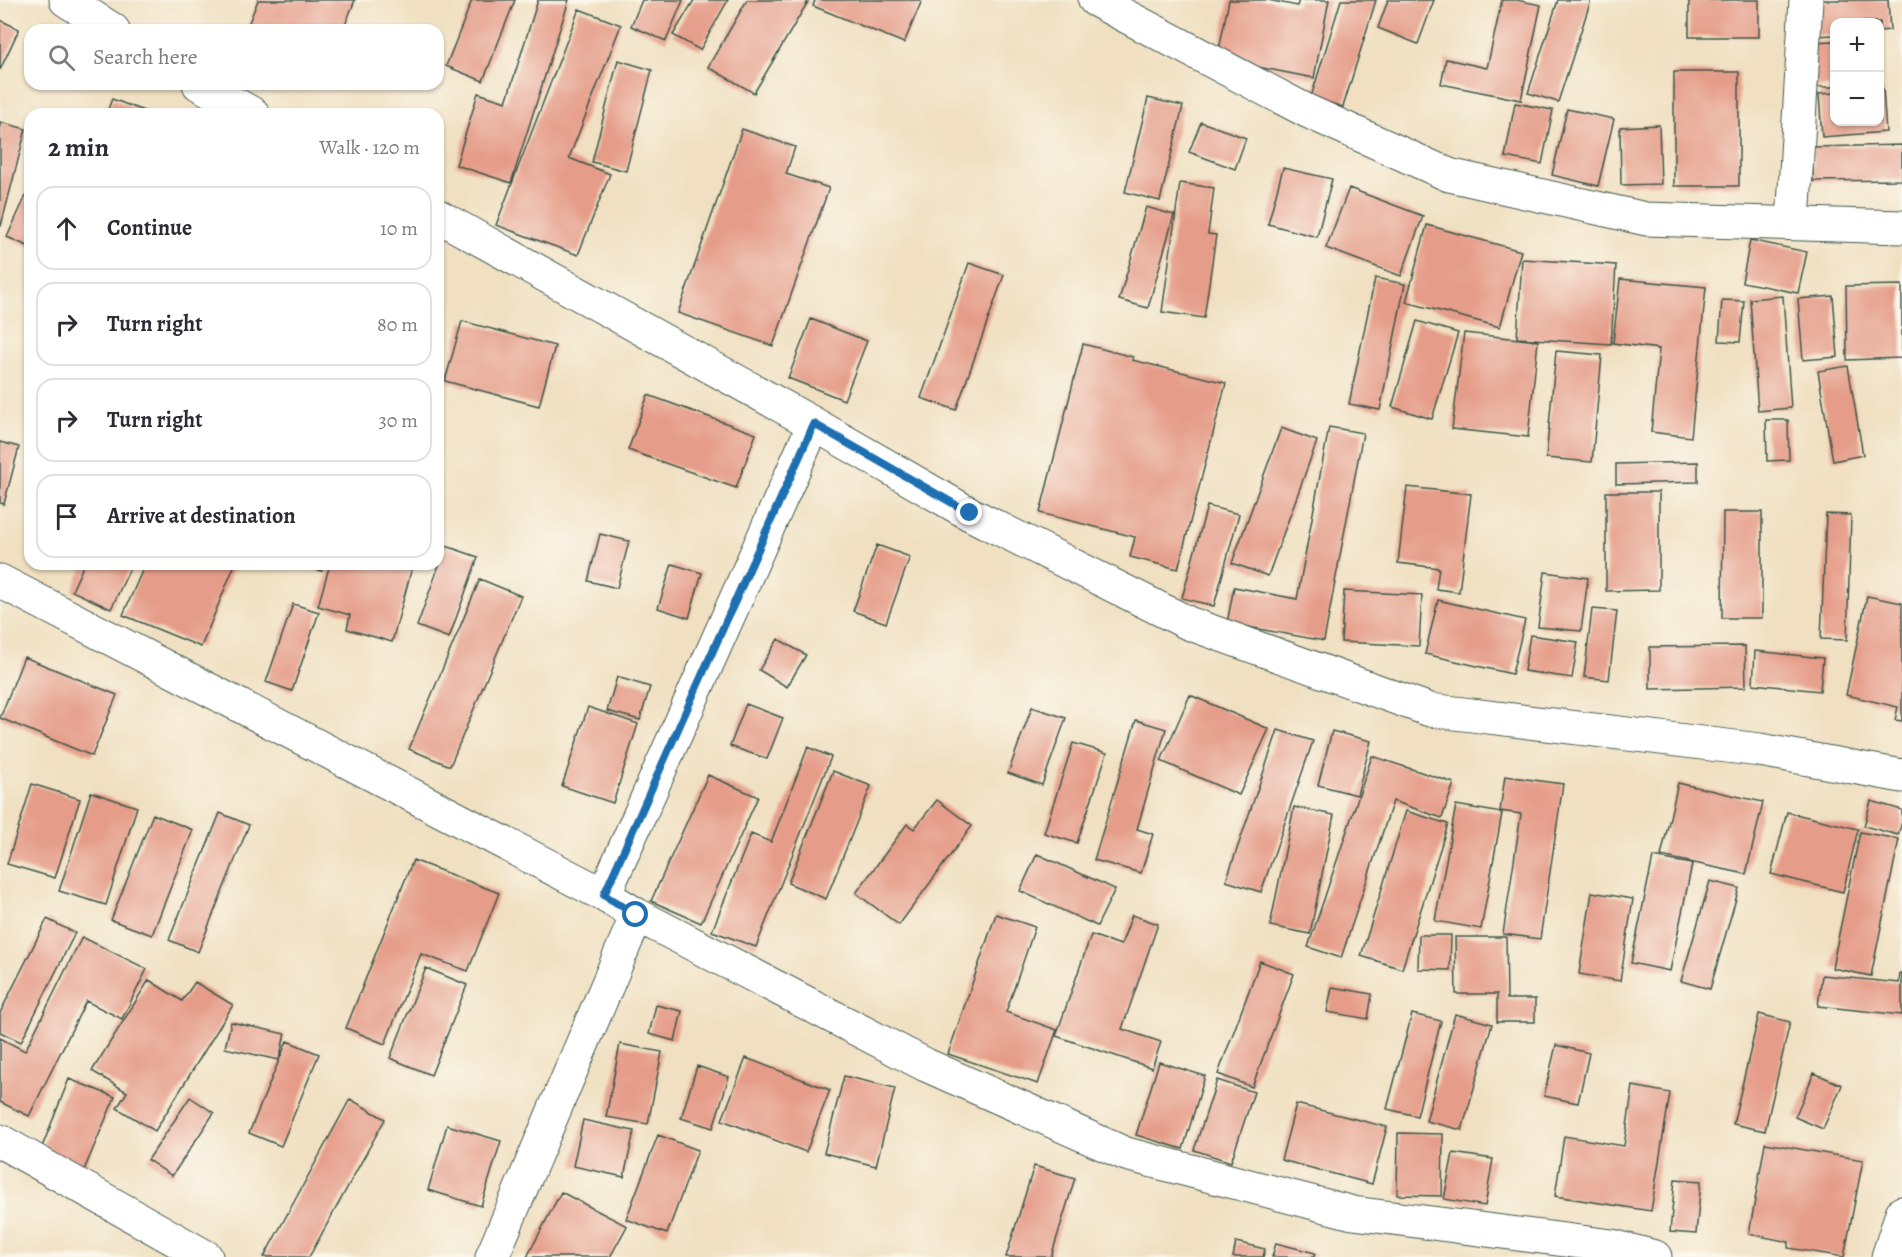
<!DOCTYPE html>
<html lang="en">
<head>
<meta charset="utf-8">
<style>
  body { margin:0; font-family:Alegreya,serif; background:#f2f2f3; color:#2b2b33 }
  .controls { position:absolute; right:18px; top:18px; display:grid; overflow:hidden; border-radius:12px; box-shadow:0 2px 4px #0004 }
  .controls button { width:54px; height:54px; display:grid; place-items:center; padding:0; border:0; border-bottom:2px solid #e1e1e2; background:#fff; color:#2b2b33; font:30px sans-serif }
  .stop { position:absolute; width:18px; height:18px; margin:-14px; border:4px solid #1f6fb2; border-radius:50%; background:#fff }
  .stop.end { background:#1f6fb2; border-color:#fff; box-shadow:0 2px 6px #0008 }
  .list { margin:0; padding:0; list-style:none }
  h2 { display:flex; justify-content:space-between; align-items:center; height:78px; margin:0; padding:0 24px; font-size:26px }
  h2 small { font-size:20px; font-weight:400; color:#7c7c81 }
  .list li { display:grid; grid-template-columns:39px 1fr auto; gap:18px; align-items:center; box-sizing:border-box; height:84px; margin:0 12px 12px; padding:0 12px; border:2px solid #e1e1e2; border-radius:18px }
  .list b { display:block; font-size:22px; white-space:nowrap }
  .list em { font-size:20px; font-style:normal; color:#7c7c81 }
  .icon { flex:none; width:33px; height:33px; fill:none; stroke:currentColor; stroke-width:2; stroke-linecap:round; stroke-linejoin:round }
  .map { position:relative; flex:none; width:1902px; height:1257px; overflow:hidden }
  .search { position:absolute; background:#fff; box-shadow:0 2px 4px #0004; left:24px; top:24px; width:420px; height:66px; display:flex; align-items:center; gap:15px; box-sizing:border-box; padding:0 21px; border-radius:18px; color:#7c7c81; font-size:22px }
  .panel { position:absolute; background:#fff; box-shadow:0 2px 4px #0004; left:24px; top:108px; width:420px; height:462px; border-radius:18px }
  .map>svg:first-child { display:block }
  .building { fill:#e59c88 }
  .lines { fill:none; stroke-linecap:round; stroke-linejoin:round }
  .minor-casing { stroke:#3e5549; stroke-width:35 }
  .minor { stroke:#fff; stroke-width:33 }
  .route { stroke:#1f6fb2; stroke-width:8 }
</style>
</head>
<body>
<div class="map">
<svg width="1902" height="1257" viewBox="0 0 1902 1257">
  <rect width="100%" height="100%" fill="#fbf7ec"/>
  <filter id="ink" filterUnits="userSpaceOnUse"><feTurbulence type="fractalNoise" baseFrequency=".0167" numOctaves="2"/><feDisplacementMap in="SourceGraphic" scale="12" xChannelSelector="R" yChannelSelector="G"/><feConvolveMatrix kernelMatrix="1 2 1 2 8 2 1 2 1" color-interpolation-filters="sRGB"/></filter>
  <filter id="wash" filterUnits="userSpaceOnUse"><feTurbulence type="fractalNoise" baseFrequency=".008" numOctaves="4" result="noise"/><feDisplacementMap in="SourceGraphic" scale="24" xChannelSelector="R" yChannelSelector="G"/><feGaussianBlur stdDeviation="1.35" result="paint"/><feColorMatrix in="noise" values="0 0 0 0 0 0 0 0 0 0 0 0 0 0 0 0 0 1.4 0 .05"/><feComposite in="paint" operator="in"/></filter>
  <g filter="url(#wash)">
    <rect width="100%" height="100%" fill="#f0e0c1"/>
    <g id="blocks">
      <!-- building -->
      <path class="building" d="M258 0H355L343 30H246Z
        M472 0H515L483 81 446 66Z
        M538 0H569L511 183 456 165 478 93 506 102Z
        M642 0H683L666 41 631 26Z
        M694 0H728L700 50 673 35Z
        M747 0H809L754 93 708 67Z
        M815 0H922L904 43 813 6Z
        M1229 0H1268L1297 6 1299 0H1329L1314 78 1217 59Z
        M1341 0H1376L1343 107 1311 97Z
        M1388 0H1434L1418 44 1378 28Z
        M1502 0H1516L1541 5 1521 100 1441 84 1446 59 1487 68Z
        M1558 0H1591L1558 102 1528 93Z
        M1689 0H1759V37H1689Z
        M1818 0H1888L1890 30 1880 31V22H1834V35L1817 36Z
        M579 9 621 25 569 158 610 174 578 255 496 225Z
        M0 20 19 29 0 70Z
        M1834 41V87H1811V42Z
        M618 60 652 70 626 171 592 162Z
        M1674 72H1739V186H1674Z
        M1880 89H1883L1886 132 1822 137 1819 94 1834 93V122H1880Z
        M1148 98 1183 106 1160 201 1125 192Z
        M112 99 152 114H106Z
        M1515 103 1553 110 1542 164 1505 157Z
        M1567 109 1614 119 1598 186 1552 175Z
        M0 122 26 129 1 226H0Z
        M1201 122 1246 138 1235 169 1189 152Z
        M1659 125 1661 184 1621 185 1620 127Z
        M742 129 795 147 786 174 829 188 773 346 678 313Z
        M1902 145V180L1813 181V147Z
        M1283 168 1332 179 1317 237 1268 224Z
        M1180 183 1214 188 1208 234 1216 235 1204 318 1162 312Z
        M30 187V247L7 237Z
        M1349 188 1423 216 1401 276 1326 248Z
        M1146 207 1174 215 1148 308 1119 300Z
        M1427 225 1521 251 1500 327 1406 302Z
        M1750 240 1807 252 1798 293 1742 282Z
        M1522 259 1616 265 1611 344 1517 338Z
        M969 263 1004 275 956 410 921 398Z
        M1375 278 1405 284 1380 410 1349 404Z
        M1620 279 1706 287 1691 437 1651 432 1659 349 1613 343Z
        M1902 285V358L1847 360 1846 286Z
        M1783 296 1791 408 1758 411 1750 299Z
        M1833 296 1838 357 1803 360 1798 299Z
        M1722 300 1744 301 1740 342 1719 341Z
        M811 319 867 341 844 400 788 378Z
        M462 321 555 346 539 406 445 381Z
        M1417 321 1458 333 1432 419 1392 407Z
        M1464 333 1538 341 1528 437 1452 429Z
        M1083 344 1133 357 1132 360 1226 383 1178 569 1130 557 1135 537 1040 513Z
        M1556 351 1602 355 1592 462 1546 458Z
        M1848 366 1863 455 1833 461 1818 371Z
        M648 395 756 434 736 488 628 450Z
        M1766 420H1788L1789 460 1767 461Z
        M1329 427 1363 433 1324 641 1227 623 1234 587 1297 599Z
        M1281 428 1317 441 1268 576 1232 563Z
        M0 442 19 447 4 504 0 503Z
        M1698 462V482L1616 484V464Z
        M1407 487 1471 494 1459 592 1436 589 1439 568 1398 563Z
        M1606 492H1659V590L1606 591Z
        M1207 506 1239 514 1214 606 1182 598Z
        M1723 512H1762V618H1722Z
        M1826 514 1851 515 1847 640 1821 639Z
        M600 534 629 541 617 588 588 581Z
        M877 545 910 557 886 623 853 611Z
        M446 546 478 557 449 638 417 626Z
        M84 564H132L111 609 72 591Z
        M145 564H235L201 647 123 615Z
        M284 564H323L322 571Z
        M330 564H413L392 642 347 629 350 615 318 606Z
        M672 564 702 573 689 618 658 608Z
        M1545 572 1588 578 1581 631 1538 627Z
        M480 579 521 596 450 766 409 749Z
        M1344 591 1422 595 1419 646 1341 642Z
        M1867 596 1902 603V721L1895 720 1898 707 1846 695Z
        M1438 600 1525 620 1512 674 1425 654Z
        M293 604 319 612 292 691 266 682Z
        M1592 609 1617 611 1609 680 1584 677Z
        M1530 635 1578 642 1572 678 1524 671Z
        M778 639 806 655 787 687 759 670Z
        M1745 646 1746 687 1650 689V647Z
        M1755 651 1823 658 1820 691 1753 684Z
        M24 657 117 695 92 756 0 718Z
        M617 677 650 687 640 720 607 711Z
        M1190 695 1269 729 1239 795 1161 761Z
        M746 704 783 718 767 759 730 746Z
        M588 707 638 724 613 803 562 786Z
        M1032 707 1066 718 1042 785 1008 773Z
        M1136 720 1166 729 1137 829 1153 834 1141 873 1094 860Z
        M1278 730 1313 741 1261 892 1226 881Z
        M1332 731 1371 741 1357 795 1318 785Z
        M1073 743 1107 753 1077 843 1044 833Z
        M808 747 831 757 756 947 712 931 751 834 771 842Z
        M1372 756 1454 783 1442 818 1393 801 1341 958 1308 947Z
        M833 771 871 786 826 899 788 883Z
        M708 775 758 797 701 923 651 901Z
        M1505 776 1563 784 1540 939 1503 934 1521 814 1500 811Z
        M1678 783 1763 802 1746 874 1661 856Z
        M32 784 80 799 55 878 7 864Z
        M91 792 137 807 106 905 59 891Z
        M937 800 972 826 899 925 856 893 907 824 914 829Z
        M1871 801 1902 810V822L1898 835 1864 826Z
        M1456 805 1502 813 1481 929 1435 921Z
        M1294 807 1334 815 1310 934 1270 926Z
        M1406 811 1448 824 1402 969 1361 956Z
        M1787 812 1858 829 1843 892 1771 874Z
        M220 813 249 825 198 952 169 940Z
        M153 814 193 830 152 935 111 920Z
        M1860 832 1899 839 1871 976 1832 968Z
        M1037 854 1115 889 1097 926 1020 891Z
        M1653 857 1692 864 1670 971 1631 963Z
        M413 860 499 893 468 971 421 954 385 1044 346 1028Z
        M1710 881 1739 888 1710 989 1681 981Z
        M1592 892 1633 899 1620 981 1579 974Z
        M996 914 1035 927 1006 1012 1057 1030 1038 1084 948 1054Z
        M1132 915 1158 924 1122 1029 1161 1042 1152 1068 1056 1036 1091 935 1121 945Z
        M47 919 75 933 21 1042 0 1032V1013Z
        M1419 935H1451L1450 970 1418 969Z
        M82 937 147 969 122 1019 86 1001 29 1116 0 1102V1038L25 1051Z
        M1455 937H1506L1507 999H1535V1022H1497V994H1456Z
        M1260 961 1294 974 1252 1087 1218 1074Z
        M426 968 467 985 431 1075 390 1058Z
        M1900 973H1902V1015L1818 1006 1822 975 1899 983Z
        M149 980 182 1001 195 982 233 1005 155 1131 117 1108 127 1092 92 1071Z
        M1332 987 1372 994 1368 1019 1327 1012Z
        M656 1005 682 1011 675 1041 649 1034Z
        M1412 1014 1441 1021 1417 1116 1387 1109Z
        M1455 1014 1492 1024 1462 1130 1426 1121Z
        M1759 1014 1790 1022 1765 1131 1733 1124Z
        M231 1022 285 1034 279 1060 225 1048Z
        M287 1041 319 1054 281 1146 249 1133Z
        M620 1044 662 1052 648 1124 606 1117Z
        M1556 1045 1589 1053 1578 1103 1544 1096Z
        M746 1058 830 1090 806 1152 722 1120Z
        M1159 1062 1205 1076 1183 1149 1136 1135Z
        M697 1066 729 1077 713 1128 681 1118Z
        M1814 1073 1842 1085 1823 1129 1795 1117Z
        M844 1076 895 1088 876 1166 824 1153Z
        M69 1079 115 1097 84 1170 40 1152Z
        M1217 1080 1254 1092 1231 1162 1194 1150Z
        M1633 1086 1670 1093 1651 1211 1555 1196 1564 1136 1624 1146Z
        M190 1097 214 1113 172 1176 148 1160Z
        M350 1099 385 1119 309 1257H264Z
        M1296 1104 1387 1127 1372 1184 1281 1160Z
        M583 1120 634 1131 624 1177 573 1166Z
        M447 1125 501 1141 481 1206 428 1190Z
        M1398 1133 1443 1134 1442 1196 1397 1195Z
        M658 1135 698 1150 667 1234 626 1219Z
        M1765 1143 1863 1160 1844 1257 1788 1248 1789 1242 1749 1234Z
        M1453 1153 1493 1159 1485 1206 1444 1199Z
        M1034 1166 1075 1178 1051 1257H1006Z
        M1675 1179 1701 1181 1696 1234 1670 1232Z
        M561 1192 627 1226 610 1257H527Z
        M1236 1242 1265 1249 1263 1257H1233Z
        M1276 1243 1315 1253 1314 1257H1272Z"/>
    </g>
  </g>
  <g filter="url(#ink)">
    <use href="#blocks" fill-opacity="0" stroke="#3e5549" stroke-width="1.5"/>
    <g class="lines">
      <!-- minor casing -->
      <g class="minor-casing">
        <path id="minor" d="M66 0 113 30
          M1095 0 1307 111 1449 175 1646 219 1902 227
          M199 84 253 114
          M438 216 814 424 970 514 1188 623 1430 710 1760 750 1902 776
          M1793 223 1806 0
          M0 581 604 895 637 915 926 1065 1126 1154 1353 1213 1612 1246 1655 1257
          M604 895 814 424
          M0 1141 206 1257
          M492 1257 637 915
          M1888 1257 1902 1213"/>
      </g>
      <!-- minor -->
      <use href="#minor" class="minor"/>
    </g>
  </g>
  <g class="lines" filter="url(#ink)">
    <!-- route -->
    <path class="route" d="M636 915 604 895 814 424 970 513"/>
  </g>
</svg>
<div class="controls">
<button>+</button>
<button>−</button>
</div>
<div class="stop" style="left:636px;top:915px"></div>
<div class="stop end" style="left:970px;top:513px"></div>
<div class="search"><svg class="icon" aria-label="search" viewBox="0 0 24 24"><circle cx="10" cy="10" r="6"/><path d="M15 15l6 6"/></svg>Search here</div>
<section class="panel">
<h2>2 min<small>Walk · 120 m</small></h2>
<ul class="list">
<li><svg class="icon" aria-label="ahead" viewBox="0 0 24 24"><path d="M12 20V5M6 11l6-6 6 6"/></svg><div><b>Continue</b></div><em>10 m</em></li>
<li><svg class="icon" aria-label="right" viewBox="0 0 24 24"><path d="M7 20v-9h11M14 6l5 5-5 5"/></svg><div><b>Turn right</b></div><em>80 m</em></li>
<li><svg class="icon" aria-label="right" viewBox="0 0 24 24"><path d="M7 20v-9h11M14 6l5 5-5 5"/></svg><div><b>Turn right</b></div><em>30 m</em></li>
<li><svg class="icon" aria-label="arrive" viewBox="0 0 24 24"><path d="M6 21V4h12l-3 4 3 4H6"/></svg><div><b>Arrive at destination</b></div></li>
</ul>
</section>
</div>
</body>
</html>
